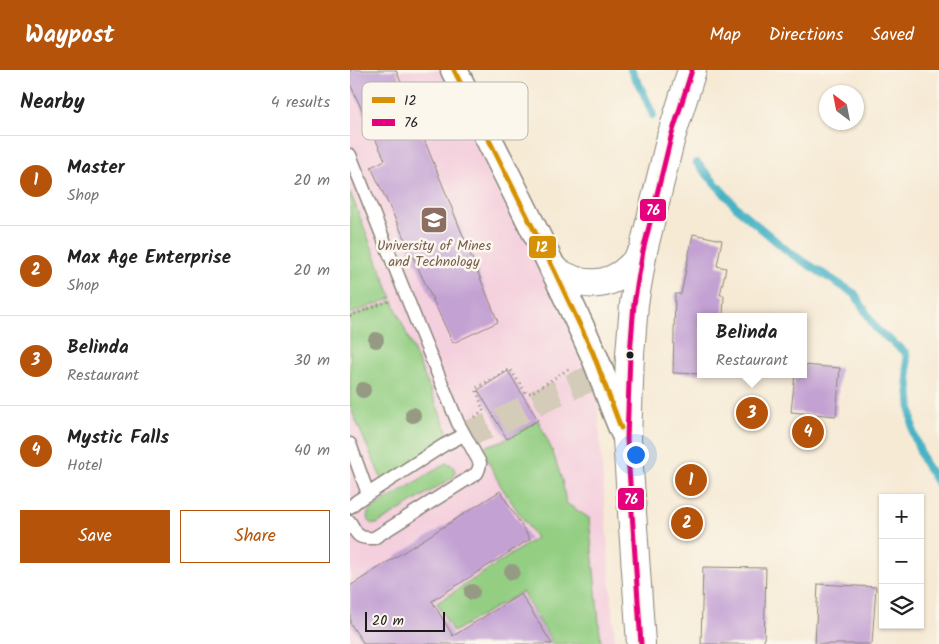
<!DOCTYPE html>
<html lang="en">
<head>
<meta charset="utf-8">
<style>
  body { margin:0; font-family:Kalam,sans-serif; background:#f6f6f6; color:#222 }
  .controls { position:absolute; right:15px; bottom:15px; display:grid; overflow:hidden; border-radius:0px; box-shadow:0 1px 4px #0004 }
  .controls button { width:45px; height:45px; display:grid; place-items:center; padding:0; border:0; border-bottom:1px solid #e0e0e0; background:#fff; color:#222; font:25px sans-serif }
  .compass { position:absolute; left:469px; top:15px; width:45px; height:45px; border-radius:50%; background:#fff; box-shadow:0 1px 4px #0004; rotate:328deg }
  .scale { position:absolute; left:15px; bottom:12px; width:80px; box-sizing:border-box; padding-left:5px; border:2px solid #1c1c1c; border-top:0; font-size:14px; line-height:18px; white-space:nowrap; color:#1c1c1c; -webkit-text-stroke:4px #fbf7ec; paint-order:stroke }
  .you { position:absolute; left:285px; top:384px; width:18px; height:18px; margin:-12px; border:4px solid #fff; border-radius:50%; background:#1a73e8; box-shadow:0 0 0 8px #1a73e833 }
  .badge { display:grid; place-items:center; width:32px; height:32px; border-radius:50%; background:#b45309; color:#fff; font-size:16px; font-weight:700 }
  .pin { position:absolute; translate:-50% -50%; border:2px solid #fff; box-shadow:0 1px 5px #0006 }
  .popup { position:absolute; left:347px; top:243px; width:110px; height:65px; box-sizing:border-box; display:grid; place-content:center; border-radius:0px; background:#fff; filter:drop-shadow(0 1px 4px #0005); font-size:16px; white-space:nowrap; color:#767676 }
  .popup b { font-size:19px; color:#222 }
  .popup::after { content:''; position:absolute; left:50%; top:100%; margin-left:-10px; border:10px solid transparent; border-top-color:#fff }
  .list { margin:0; padding:0; list-style:none }
  h2 { display:flex; justify-content:space-between; align-items:center; height:65px; margin:0; padding:0 20px; font-size:21px }
  h2 small { font-size:16px; font-weight:400; color:#767676 }
  .list li { display:grid; grid-template-columns:32px 1fr auto; gap:15px; align-items:center; box-sizing:border-box; height:90px; padding:0 20px; border-top:1px solid #e0e0e0 }
  .list b { display:block; font-size:19px; white-space:nowrap }
  .list p { margin:0; font-size:16px; white-space:nowrap; color:#767676 }
  .list em { font-size:16px; font-style:normal; color:#767676 }
  .actions { display:flex; gap:10px; padding:15px 20px }
  .actions a { flex:1; padding:11px 0; border:1px solid #b45309; border-radius:0px; text-align:center; font-size:18px; color:#b45309 }
  .actions .main { background:#b45309; color:#fff }
  .icon { flex:none; width:28px; height:28px; fill:none; stroke:currentColor; stroke-width:2; stroke-linecap:round; stroke-linejoin:round }
  .map { position:relative; flex:none; width:589px; height:574px; overflow:hidden }
  header { display:flex; align-items:center; gap:30px; box-sizing:border-box; height:70px; padding:0 25px; background:#b45309; color:#fff }
  header strong { font-size:24px }
  nav { display:flex; gap:28px; margin-inline-start:auto; font-size:18px }
  main { display:flex }
  aside { flex:1; background:#fff }
  .map>svg:first-child { display:block }
  .built { fill:#f4cfdd }
  .green { fill:#93ce82; stroke:#58754f }
  .lines { fill:none; stroke-linecap:round; stroke-linejoin:round }
  .stream { stroke:#48b3c5; stroke-width:8 }
  .building { fill:#c3a1d3 }
  .street-tunnel { stroke:#d5cbb9; stroke-width:26; stroke-dasharray:26 13; stroke-linecap:butt }
  .lane-casing { stroke:#898378; stroke-width:15 }
  .street-casing { stroke:#898378; stroke-width:29 }
  .primary-casing { stroke:#898378; stroke-width:30 }
  .path { stroke:#898378; stroke-width:3; stroke-dasharray:1 4; stroke-linecap:butt }
  .lane { stroke:#fff; stroke-width:12 }
  .street { stroke:#fff; stroke-width:26 }
  .primary { stroke:#fff; stroke-width:28 }
  .bus-1-casing { stroke:#fbf7ec; stroke-width:9 }
  .bus-2-casing { stroke:#fbf7ec; stroke-width:9 }
  .bus-1 { stroke:#d69104; stroke-width:5 }
  .bus-2 { stroke:#e5007d; stroke-width:5 }
  .tree { fill:#959b83 }
  .bus-dot { fill:#1c1c1c; stroke:#fbf7ec; stroke-width:2 }
  .labels { text-anchor:middle; dominant-baseline:central; stroke-width:5; stroke-linejoin:round; paint-order:stroke }
  .education-label { font-size:14px; fill:#785e54; stroke:#fbf7ec }
  .key { fill:#fbf7ec; stroke:#b8b5ae; stroke-width:1 }
  .key-label { font-size:14px; fill:#1c1c1c }
  .line-badge { stroke:#fbf7ec; stroke-width:2 }
  .badge-label { font-size:14px; text-anchor:middle; font-weight:bold; fill:#fff }
</style>
</head>
<body>
<header>
<strong>Waypost</strong>
<nav><a>Map</a><a>Directions</a><a>Saved</a></nav>
</header>
<main>
<aside>
<h2>Nearby<small>4 results</small></h2>
<ul class="list">
<li><span class="badge">1</span><div><b>Master</b><p>Shop</p></div><em>20 m</em></li>
<li><span class="badge">2</span><div><b>Max Age Enterprise</b><p>Shop</p></div><em>20 m</em></li>
<li><span class="badge">3</span><div><b>Belinda</b><p>Restaurant</p></div><em>30 m</em></li>
<li><span class="badge">4</span><div><b>Mystic Falls</b><p>Hotel</p></div><em>40 m</em></li>
</ul>
<div class="actions"><a class="main">Save</a><a>Share</a></div>
</aside>
<div class="map">
<svg width="589" height="574" viewBox="0 0 589 574">
  <rect width="100%" height="100%" fill="#fbf7ec"/>
  <filter id="ink" filterUnits="userSpaceOnUse"><feTurbulence type="fractalNoise" baseFrequency=".02" numOctaves="2"/><feDisplacementMap in="SourceGraphic" scale="10" xChannelSelector="R" yChannelSelector="G"/><feConvolveMatrix kernelMatrix="1 2 1 2 8 2 1 2 1" color-interpolation-filters="sRGB"/></filter>
  <filter id="wash" filterUnits="userSpaceOnUse"><feTurbulence type="fractalNoise" baseFrequency=".0096" numOctaves="4" result="noise"/><feDisplacementMap in="SourceGraphic" scale="20" xChannelSelector="R" yChannelSelector="G"/><feGaussianBlur stdDeviation="1.12" result="paint"/><feColorMatrix in="noise" values="0 0 0 0 0 0 0 0 0 0 0 0 0 0 0 0 0 1.4 0 .05"/><feComposite in="paint" operator="in"/></filter>
  <g filter="url(#wash)">
    <rect width="100%" height="100%" fill="#f6ead5"/>
    <!-- built -->
    <path class="built" d="M0 0H91L245 300 265 574H0Z"/>
    <!-- green -->
    <path class="green" d="M0 122 42 228 0 244Z
      M43 231 99 365 82 387 35 417 0 337V247Z
      M188 350 202 380 212 410 216 433 239 448 251 574H195L201 570 172 522 103 562 87 533 186 468 152 418 131 378 157 369Z
      M96 393 100 394C105 398 106 401 104 407L27 454H22L18 450 17 446 19 441Z"/>
    <g class="lines">
      <!-- stream -->
      <path class="stream" d="M281 0 292 20 303 45
        M347 93 389 140 440 183 505 224 526 259 556 283 563 363 574 392 589 415"/>
    </g>
    <g id="blocks">
      <!-- building -->
      <path class="building" d="M0 0H46L148 252 103 273 21 97 35 90 0 14Z
        M343 164 372 170 367 196 376 198 370 225H374L373 247H351V304L323 303 325 224H331Z
        M453 295 490 298 486 346 441 342 445 304H453Z
        M158 301 188 350 157 369 128 320Z
        M150 421 180 469 82 531 103 566 171 524 202 574H14L0 553V516Z
        M353 497 416 498 414 574H351Z
        M468 514 526 517 522 574H465Z"/>
    </g>
  </g>
  <g filter="url(#ink)">
    <use href="#blocks" fill-opacity="0" stroke="#898378" stroke-width="1"/>
    <g class="lines">
      <!-- street-tunnel -->
      <path class="street-tunnel" d="M114 365 147 353 197 327 251 304"/>
      <!-- lane casing -->
      <g class="lane-casing">
        <path id="lane" d="M0 85 69 258 108 353 130 393 129 398 127 403 24 468C8 469 7 465 0 452
          M0 374 18 424
          M0 437 7 431 94 375 114 365"/>
      </g>
      <!-- street casing -->
      <g class="street-casing">
        <path id="street" d="M104 0C151 93 199 186 242 281 255 310 263 341 277 369"/>
      </g>
      <!-- primary casing -->
      <g class="primary-casing">
        <path id="primary" d="M204 200C239 223 271 216 293 181
          M291 574 277 369 280 284 284 234 293 181 321 67 342 0"/>
      </g>
      <!-- path -->
      <path class="path" d="M0 246 39 231
        M125 347 133 341 126 318 160 299 176 323H181L220 298"/>
      <!-- lane -->
      <use href="#lane" class="lane"/>
      <!-- street -->
      <use href="#street" class="street"/>
      <!-- primary -->
      <use href="#primary" class="primary"/>
      <!-- bus-1 casing -->
      <g class="bus-1-casing">
        <path id="bus-1" d="M104 0 204 200 243 283 271 358"/>
      </g>
      <!-- bus-2 casing -->
      <g class="bus-2-casing">
        <path id="bus-2" d="M291 574 277 369 280 284 284 234 293 181 321 67 342 0"/>
      </g>
      <!-- bus-1 -->
      <use href="#bus-1" class="bus-1"/>
      <!-- bus-2 -->
      <use href="#bus-2" class="bus-2"/>
    </g>
    <!-- trees -->
    <g class="tree">
      <circle cx="26" cy="270" r="8"/>
      <circle cx="13" cy="320" r="8"/>
      <circle cx="63" cy="345" r="8"/>
      <circle cx="162" cy="502" r="8"/>
      <circle cx="122" cy="522" r="8"/>
    </g>
  </g>
  <!-- icons -->
  <defs>
    <g id="university-square" transform="scale(1.4375)"><rect x="-9" y="-9" width="18" height="18" rx="4" fill="#8d6e63" stroke="#fbf7ec"/><path d="M0-5L7-2L0 1L-7-2ZM-4 1L0 2.5L4 1V4Q0 6-4 4Z" fill="#fff"/></g>
  </defs>
  <g fill-rule="evenodd">
    <use href="#university-square" x="84" y="150"/>
  </g>
  <!-- markers -->
  <circle class="bus-dot" cx="280" cy="285" r="4.5"/>
  <g class="labels">
    <!-- education labels -->
    <g class="education-label">
      <text x="84" y="176">University of Mines<tspan x="84" dy="16">and Technology</tspan></text>
    </g>
  </g>
  <!-- legend -->
  <rect x="12" y="12" width="166" height="58" rx="8" class="key"/>
  <rect x="22" y="27" width="23" height="6" fill="#d69104"/>
  <rect x="22" y="49" width="23" height="7" fill="#e5007d"/>
  <g class="key-label">
    <text x="54" y="35">12</text>
    <text x="54" y="57">76</text>
  </g>
  <g class="line-badge">
    <rect x="289" y="128" width="28" height="24" rx="5" fill="#e5007d"/>
    <rect x="178" y="165" width="29" height="24" rx="5" fill="#d69104"/>
    <rect x="267" y="417" width="28" height="24" rx="5" fill="#e5007d"/>
  </g>
  <g class="badge-label">
    <text x="303" y="145">76</text>
    <text x="192" y="182">12</text>
    <text x="281" y="434">76</text>
  </g>
</svg>
<div class="controls">
<button>+</button>
<button>−</button>
<button><svg class="icon" aria-label="layers" viewBox="0 0 24 24"><path d="M12 4l9 5-9 5-9-5zM3 14l9 5 9-5"/></svg></button>
</div>
<svg class="compass" viewBox="-18 -18 36 36"><path d="M0-13l5 13h-10z" fill="#e53935"/><path d="M0 13l5-13h-10z" fill="#767676"/></svg>
<div class="scale">20 m</div>
<div class="you"></div>
<div class="pin badge" style="left:341px;top:410px">1</div>
<div class="pin badge" style="left:337px;top:453px">2</div>
<div class="pin badge" style="left:402px;top:343px">3</div>
<div class="popup"><b>Belinda</b>Restaurant</div>
<div class="pin badge" style="left:458px;top:362px">4</div>
</div>
</main>
</body>
</html>
